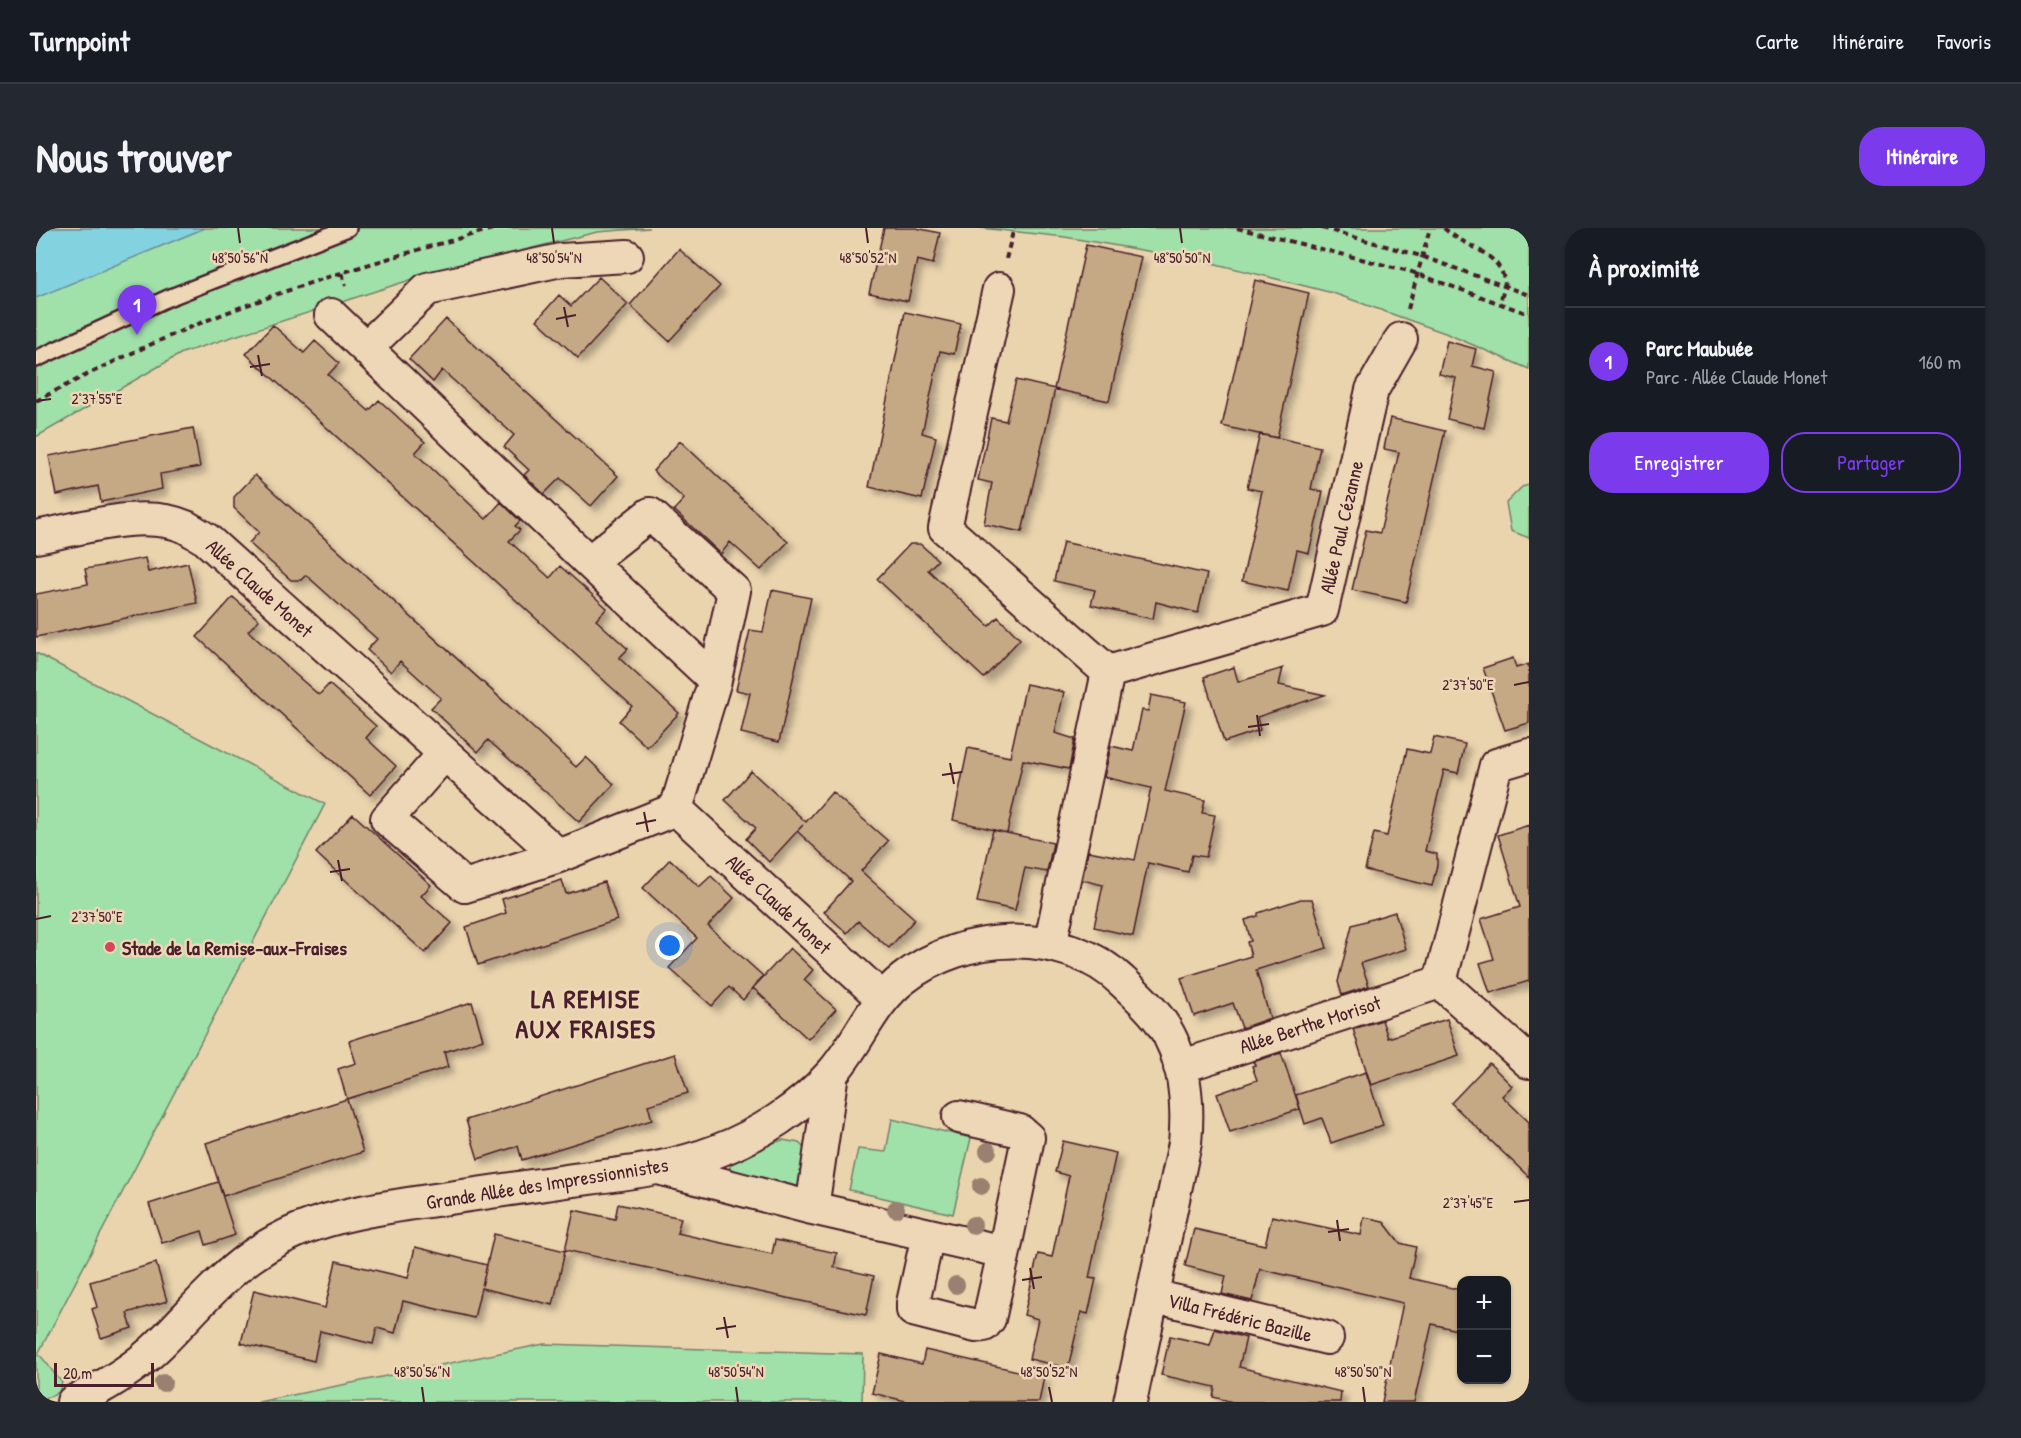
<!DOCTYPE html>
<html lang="fr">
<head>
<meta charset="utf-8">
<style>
  body { margin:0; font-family:"Patrick Hand",sans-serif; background:#242831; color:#f1f3f6 }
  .controls { position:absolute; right:18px; bottom:18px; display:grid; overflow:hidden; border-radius:12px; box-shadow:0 2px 4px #0004 }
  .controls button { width:54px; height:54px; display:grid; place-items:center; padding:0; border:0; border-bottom:2px solid #363941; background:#171b24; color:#f1f3f6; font:30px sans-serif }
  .scale { position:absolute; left:18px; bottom:15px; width:100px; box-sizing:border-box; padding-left:6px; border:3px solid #4a1f2b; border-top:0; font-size:16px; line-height:21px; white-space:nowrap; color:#4a1f2b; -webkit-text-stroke:4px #edd7b6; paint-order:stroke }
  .you { position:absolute; left:634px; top:718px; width:21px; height:21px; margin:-15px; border:4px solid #fff; border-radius:50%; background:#1a73e8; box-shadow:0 0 0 9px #1a73e833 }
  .badge { display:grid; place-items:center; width:39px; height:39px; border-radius:50%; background:#7c3aed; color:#fff; font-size:20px; font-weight:700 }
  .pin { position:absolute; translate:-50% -50px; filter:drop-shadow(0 2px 3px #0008) }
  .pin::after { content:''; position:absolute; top:32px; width:21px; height:18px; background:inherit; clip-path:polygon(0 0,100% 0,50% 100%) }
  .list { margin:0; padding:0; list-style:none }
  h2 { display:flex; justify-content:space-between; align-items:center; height:78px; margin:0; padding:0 24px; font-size:26px }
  h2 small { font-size:20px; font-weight:400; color:#9ea1a6 }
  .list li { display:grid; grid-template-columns:39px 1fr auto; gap:18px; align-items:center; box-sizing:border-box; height:108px; padding:0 24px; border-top:2px solid #363941 }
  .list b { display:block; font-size:22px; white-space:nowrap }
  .list p { margin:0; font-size:20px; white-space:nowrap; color:#9ea1a6 }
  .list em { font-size:20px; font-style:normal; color:#9ea1a6 }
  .actions { display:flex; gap:12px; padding:18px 24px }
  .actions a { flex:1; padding:14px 0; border:2px solid #7c3aed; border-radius:24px; text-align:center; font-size:21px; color:#7c3aed }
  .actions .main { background:#7c3aed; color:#fff }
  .map { position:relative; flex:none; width:1493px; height:1174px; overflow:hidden; border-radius:24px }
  header { display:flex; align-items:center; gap:36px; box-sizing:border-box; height:84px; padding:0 30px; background:#171b24; border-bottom:2px solid #363941 }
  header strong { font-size:28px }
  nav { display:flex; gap:33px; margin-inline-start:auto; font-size:21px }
  .intro { display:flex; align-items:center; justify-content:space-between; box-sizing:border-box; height:144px; padding:0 36px }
  h1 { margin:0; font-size:42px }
  .button { padding:15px 27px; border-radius:24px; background:#7c3aed; color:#fff; font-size:21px; font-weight:700 }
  main { display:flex; gap:36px; padding:0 36px }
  aside { flex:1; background:#171b24; border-radius:24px; box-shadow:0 2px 4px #0004 }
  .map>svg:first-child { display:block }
  .green { fill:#a0e0a9; stroke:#75806a; stroke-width:1.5 }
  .water { fill:#82d2df; stroke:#6c8a97; stroke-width:1.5 }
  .building { fill:#c5a985; stroke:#4a1f2b; stroke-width:1.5; filter:url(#shadow) }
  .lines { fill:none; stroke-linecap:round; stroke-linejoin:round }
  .service-casing { stroke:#4a1f2b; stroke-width:20 }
  .minor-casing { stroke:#4a1f2b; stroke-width:36 }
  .path { stroke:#4a1f2b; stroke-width:4; stroke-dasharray:6 4.5; stroke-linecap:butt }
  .service { stroke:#edd7b6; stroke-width:15 }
  .minor { stroke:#edd7b6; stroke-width:32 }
  .tree { fill:#998070 }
  .ticks { fill:none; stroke:#4a1f2b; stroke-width:2 }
  .poi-dot { fill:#d1495b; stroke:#edd7b6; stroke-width:2 }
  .labels { text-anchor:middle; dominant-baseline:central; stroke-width:5; stroke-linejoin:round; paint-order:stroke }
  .street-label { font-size:20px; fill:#4a1f2b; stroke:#edd7b6 }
  .poi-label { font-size:20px; font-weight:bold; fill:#4a1f2b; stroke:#edd7b6; text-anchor:start }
  .district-label { font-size:26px; font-weight:bold; letter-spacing:1.5px; fill:#4a1f2b; stroke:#edd7b6 }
  .ticks-label { font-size:15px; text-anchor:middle; fill:#4a1f2b; stroke:#edd7b6; stroke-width:5; stroke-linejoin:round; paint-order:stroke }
</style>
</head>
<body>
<header>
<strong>Turnpoint</strong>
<nav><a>Carte</a><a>Itinéraire</a><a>Favoris</a></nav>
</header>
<div class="intro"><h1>Nous trouver</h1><a class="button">Itinéraire</a></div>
<main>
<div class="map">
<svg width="1493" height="1174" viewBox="0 0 1493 1174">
  <defs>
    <filter id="shadow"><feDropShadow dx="5.5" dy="5.5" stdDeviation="3" flood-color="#0004"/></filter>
  </defs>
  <rect width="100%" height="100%" fill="#ead4ae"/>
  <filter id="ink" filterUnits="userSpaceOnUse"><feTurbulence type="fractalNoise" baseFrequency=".0167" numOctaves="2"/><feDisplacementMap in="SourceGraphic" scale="12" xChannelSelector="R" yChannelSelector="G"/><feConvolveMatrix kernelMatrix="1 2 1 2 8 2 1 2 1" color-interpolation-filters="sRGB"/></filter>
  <g filter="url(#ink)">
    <!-- green -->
    <path class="green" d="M0 0H614L561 4 399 44 146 125 0 209Z
      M944 0H1493V141L1409 105 1297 65 1164 32 1029 9Z
      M1493 257V310L1475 303 1470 275 1486 259Z
      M0 425 289 576 2 1126C13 1135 15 1144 26 1154L23 1164 16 1168 0 1172Z
      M856 891 935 910 917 986 813 962 822 921 850 924Z
      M747 912 763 915 772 924 766 954 756 961 693 943 695 934 730 917Z
      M508 1116 827 1126 826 1174H222Z"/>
    <!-- water -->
    <path class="water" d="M0 0H169L0 70Z"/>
    <!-- building -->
    <path class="building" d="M848 0H880L904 5 897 36 881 32 872 73 833 65Z
      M1050 17 1105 29 1073 173 1018 161Z
      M643 21 684 58 633 113 594 77Z
      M563 49 592 76 542 130 501 92 523 67 535 78Z
      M1219 52 1273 65 1241 210 1186 198Z
      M869 84 925 96 918 126 904 123 895 165 886 205 900 209 886 271 833 259Z
      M410 91 582 248 555 278 524 250 508 266 488 247 493 242 468 219 478 207 406 142 397 154 373 131Z
      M237 97 268 125 279 113 303 135 292 147 333 183 343 172 389 214 379 225 450 291 465 274 484 293 479 298 484 302 473 313 514 350 524 338 571 380 560 392 592 421 583 430 643 485 611 519 583 493 596 478 210 126Z
      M1411 113 1440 121 1436 138 1460 144 1448 200 1411 191 1420 150 1403 146Z
      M980 152 1019 161 986 304 948 296 956 255 942 252 955 190 970 193Z
      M1354 190 1409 203 1370 374 1316 362 1330 302 1344 305 1363 224 1348 221Z
      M157 200 164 239 124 246 126 261 65 274 62 258 21 267 13 228Z
      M1224 206 1284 219 1275 261 1287 264 1273 325 1261 322 1252 363 1206 353 1226 263 1211 260Z
      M644 213 752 314 725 342 694 314 685 326 638 282 648 271 617 243Z
      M219 247 540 539 550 529 578 556 543 594 452 512 442 524 395 480 405 470 364 433 355 444 331 422 341 411 270 347 265 352H255L213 315 223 304 198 280V269Z
      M1027 314 1171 346 1162 385 1120 374 1117 391 1055 377 1059 362 1018 353Z
      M874 316H884L902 332 892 342 953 398 962 389 984 411 948 450 841 351Z
      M109 330 112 344 152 335 161 375 0 409V366L52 356 49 341Z
      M736 362 775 370 743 514 705 505 714 465 700 462 714 402 727 404Z
      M197 369 223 392 212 403 260 447 283 467 293 456 340 498 330 510 360 538 334 567 161 409Z
      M1477 430 1480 440 1493 436V495L1469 502 1447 440Z
      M1198 439 1202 454 1247 440 1243 457 1289 467 1221 489 1224 502 1188 514 1168 449Z
      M990 456 1028 464 1019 505 1039 511 1033 541 987 532 971 605 917 592 932 520 974 529Z
      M1115 467 1150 474 1129 563 1169 572 1166 585 1179 587 1170 629 1156 627 1152 644 1112 635 1097 708 1058 699 1067 657 1046 652 1052 623 1099 632 1115 560 1068 549 1075 518 1097 523 1106 482 1112 483Z
      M1398 509 1429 516 1422 545 1408 542 1398 583 1389 623 1401 626V637L1396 658 1329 642 1338 605 1351 608 1371 521 1394 526Z
      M715 543 770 594 796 564 852 613 825 643 879 691 853 720 822 693 811 705 788 684 815 653 761 603 767 597 733 634 710 611 720 600 689 572Z
      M317 586 395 657 385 668 416 695 389 725 280 625Z
      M1493 597V753L1454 765 1444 735 1458 731 1445 691 1484 679 1462 607Z
      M957 602 1017 615 1011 644 989 640 979 682 941 674Z
      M634 631 663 659 675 648 698 670 672 698 727 748 707 772 693 759 676 778 633 740 661 710 607 660Z
      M526 652 530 666 568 654 581 692 442 737 430 699 470 685 466 671Z
      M1265 671H1276L1291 720 1220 742 1234 790 1206 800 1197 775 1158 788 1145 750 1215 728 1211 714 1215 713 1209 692 1222 688V685Z
      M1359 684 1370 721 1325 735 1333 758 1306 767 1302 754 1316 697Z
      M754 720 777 742 768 752 800 781 772 811 717 760Z
      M436 774 447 811 408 824 412 839 311 871 302 841 320 835 313 813Z
      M1411 791 1423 828 1335 857 1317 801 1346 792 1352 810Z
      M1245 825 1264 881 1194 904 1181 866 1221 852 1216 838 1219 837 1217 834Z
      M639 826 652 865 612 877 616 892 486 932 482 918 442 931 430 892Z
      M1453 835 1476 858 1466 868 1493 894V949L1415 875Z
      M1330 844 1347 897 1295 915 1286 890 1269 896 1260 867Z
      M311 871 327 924 187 968 170 915Z
      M1027 913 1080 925 1053 1050 1060 1051 1052 1086 1045 1084 1032 1140 993 1131 1002 1091 988 1087 1002 1026 1016 1029 1033 948 1019 944Z
      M182 954 199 1007 170 1017 166 1003 126 1015 113 976Z
      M582 976 645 990 641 1005 736 1026 739 1012 801 1025 798 1039 838 1048 830 1087 529 1022 538 982 579 991Z
      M1236 988 1325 1007 1328 989 1347 993 1364 1015 1380 1019 1373 1050 1425 1062V1103L1396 1096 1378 1174H1346L1367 1075 1224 1041 1216 1073 1186 1066 1190 1048 1149 1038 1158 1001 1229 1017Z
      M458 1006 529 1023 517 1077 445 1060 438 1090 367 1073 359 1105 341 1100 337 1116 284 1103 278 1133 205 1115 218 1062 289 1080 300 1033 372 1050 379 1019 451 1037 446 1058Z
      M120 1035 131 1073 91 1085 96 1100 65 1110 56 1081 61 1079 54 1054Z
      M1179 1101 1210 1110 1203 1139 1305 1164 1304 1174H1197L1177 1169 1179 1159 1125 1147 1134 1108 1174 1117Z
      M889 1122 1008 1149 1003 1174H874L836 1165 845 1126 886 1136Z"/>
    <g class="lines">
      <!-- service casing -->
      <g class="service-casing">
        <path id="service" d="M0 131 132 70 312 0"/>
      </g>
      <!-- minor casing -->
      <g class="minor-casing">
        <path id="minor" d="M963 61 909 300 1072 444 1014 717
          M295 87 553 334 679 452 640 581
          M330 120 391 61 525 32 591 28
          M0 309C44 301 108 280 150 299 157 303 163 307 170 311L523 628 640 581 847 771
          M553 334 614 286 698 363 679 452
          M1072 444 1286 382 1336 162 1365 111
          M408 526 351 591 429 658 523 628
          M1404 754 1493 834
          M1144 839 1404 754 1460 537 1493 527
          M923 889 984 903 992 910 968 1024
          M626 941 776 980 968 1024 953 1091 948 1097 940 1098 877 1082V1075L892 1007
          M776 980 796 845
          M1117 1068 1291 1110
          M37 1174C68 1159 99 1141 124 1116 170 1070 200 1028 263 1002 300 987 339 981 378 975 429 968 480 960 530 953 582 946 632 942 681 923 723 907 765 880 796 845 822 816 835 776 867 751 927 703 1029 698 1087 754 1100 766 1114 779 1125 794 1149 828 1153 875 1149 915L1094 1174"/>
      </g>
      <!-- path -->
      <path class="path" d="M1201 0 1373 43 1493 86
        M1286 0 1385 28 1493 67
        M1408 0C1426 18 1462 23 1468 51 1470 58 1466 67 1464 74
        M970 31 978 0
        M306 45 310 58
        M1372 81 1394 0
        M0 173C72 135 148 99 225 72 302 44 381 22 460 0"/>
      <!-- service -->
      <use href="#service" class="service"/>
      <!-- minor -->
      <use href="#minor" class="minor"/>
    </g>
    <!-- trees -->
    <g class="tree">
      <circle cx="952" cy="923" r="9"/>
      <circle cx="945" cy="958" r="9"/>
      <circle cx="860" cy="981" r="9"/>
      <circle cx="937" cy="997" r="9"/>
      <circle cx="920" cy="1057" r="9"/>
      <circle cx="127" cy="1155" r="9"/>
    </g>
  </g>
  <!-- ticks -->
  <path class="ticks" d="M202 0 204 15M516 0 518 15M830 0 832 15M1144 0 1146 15M528 79 532 99M520 91 540 87M222 127 226 148M214 139 234 136M0 173 15 171M1478 457 1493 454M1221 487 1224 508M1212 499 1233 496M914 535 918 556M906 547 926 544M608 584 612 604M600 596 620 592M302 632 306 653M294 644 314 641M0 691 15 688M1478 974 1493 972M1301 992 1304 1013M1292 1004 1313 1001M994 1040 998 1061M986 1052 1006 1049M688 1089 692 1110M680 1101 700 1098M386 1159 388 1174M700 1159 702 1174M1013 1159 1016 1174M1327 1159 1329 1174"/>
  <!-- markers -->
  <circle class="poi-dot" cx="74" cy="719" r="6"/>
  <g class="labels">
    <!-- street labels -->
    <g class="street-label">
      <text transform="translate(1305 299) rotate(-77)">Allée Paul Cézanne</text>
      <text transform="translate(224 360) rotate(42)">Allée Claude Monet</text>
      <text transform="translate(743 676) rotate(43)">Allée Claude Monet</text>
      <text transform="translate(1274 796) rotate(-18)">Allée Berthe Morisot</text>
      <text transform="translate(511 955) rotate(-9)">Grande Allée des Impressionnistes</text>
      <text transform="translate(1204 1089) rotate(14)">Villa Frédéric Bazille</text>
    </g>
    <!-- poi labels -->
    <g class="poi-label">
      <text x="86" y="719">Stade de la Remise-aux-Fraises</text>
    </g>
    <!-- district labels -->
    <g class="district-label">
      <text x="550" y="770">LA REMISE<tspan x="550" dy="30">AUX FRAISES</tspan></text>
    </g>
  </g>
  <g class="ticks-label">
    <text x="204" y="35">48°50'56"N</text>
    <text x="518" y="35">48°50'54"N</text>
    <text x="832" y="35">48°50'52"N</text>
    <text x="1146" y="35">48°50'50"N</text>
    <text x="61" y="176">2°37'55"E</text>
    <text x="1432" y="462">2°37'50"E</text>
    <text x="61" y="694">2°37'50"E</text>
    <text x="1432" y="980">2°37'45"E</text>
    <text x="386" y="1149">48°50'56"N</text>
    <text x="700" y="1149">48°50'54"N</text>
    <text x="1013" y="1149">48°50'52"N</text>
    <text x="1327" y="1149">48°50'50"N</text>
  </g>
</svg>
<div class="controls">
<button>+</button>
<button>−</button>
</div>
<div class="scale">20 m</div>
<div class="you"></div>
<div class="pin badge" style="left:101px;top:107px">1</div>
</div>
<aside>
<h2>À proximité<small></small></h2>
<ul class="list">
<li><span class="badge">1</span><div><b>Parc Maubuée</b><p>Parc · Allée Claude Monet</p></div><em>160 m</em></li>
</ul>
<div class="actions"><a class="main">Enregistrer</a><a>Partager</a></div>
</aside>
</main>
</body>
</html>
